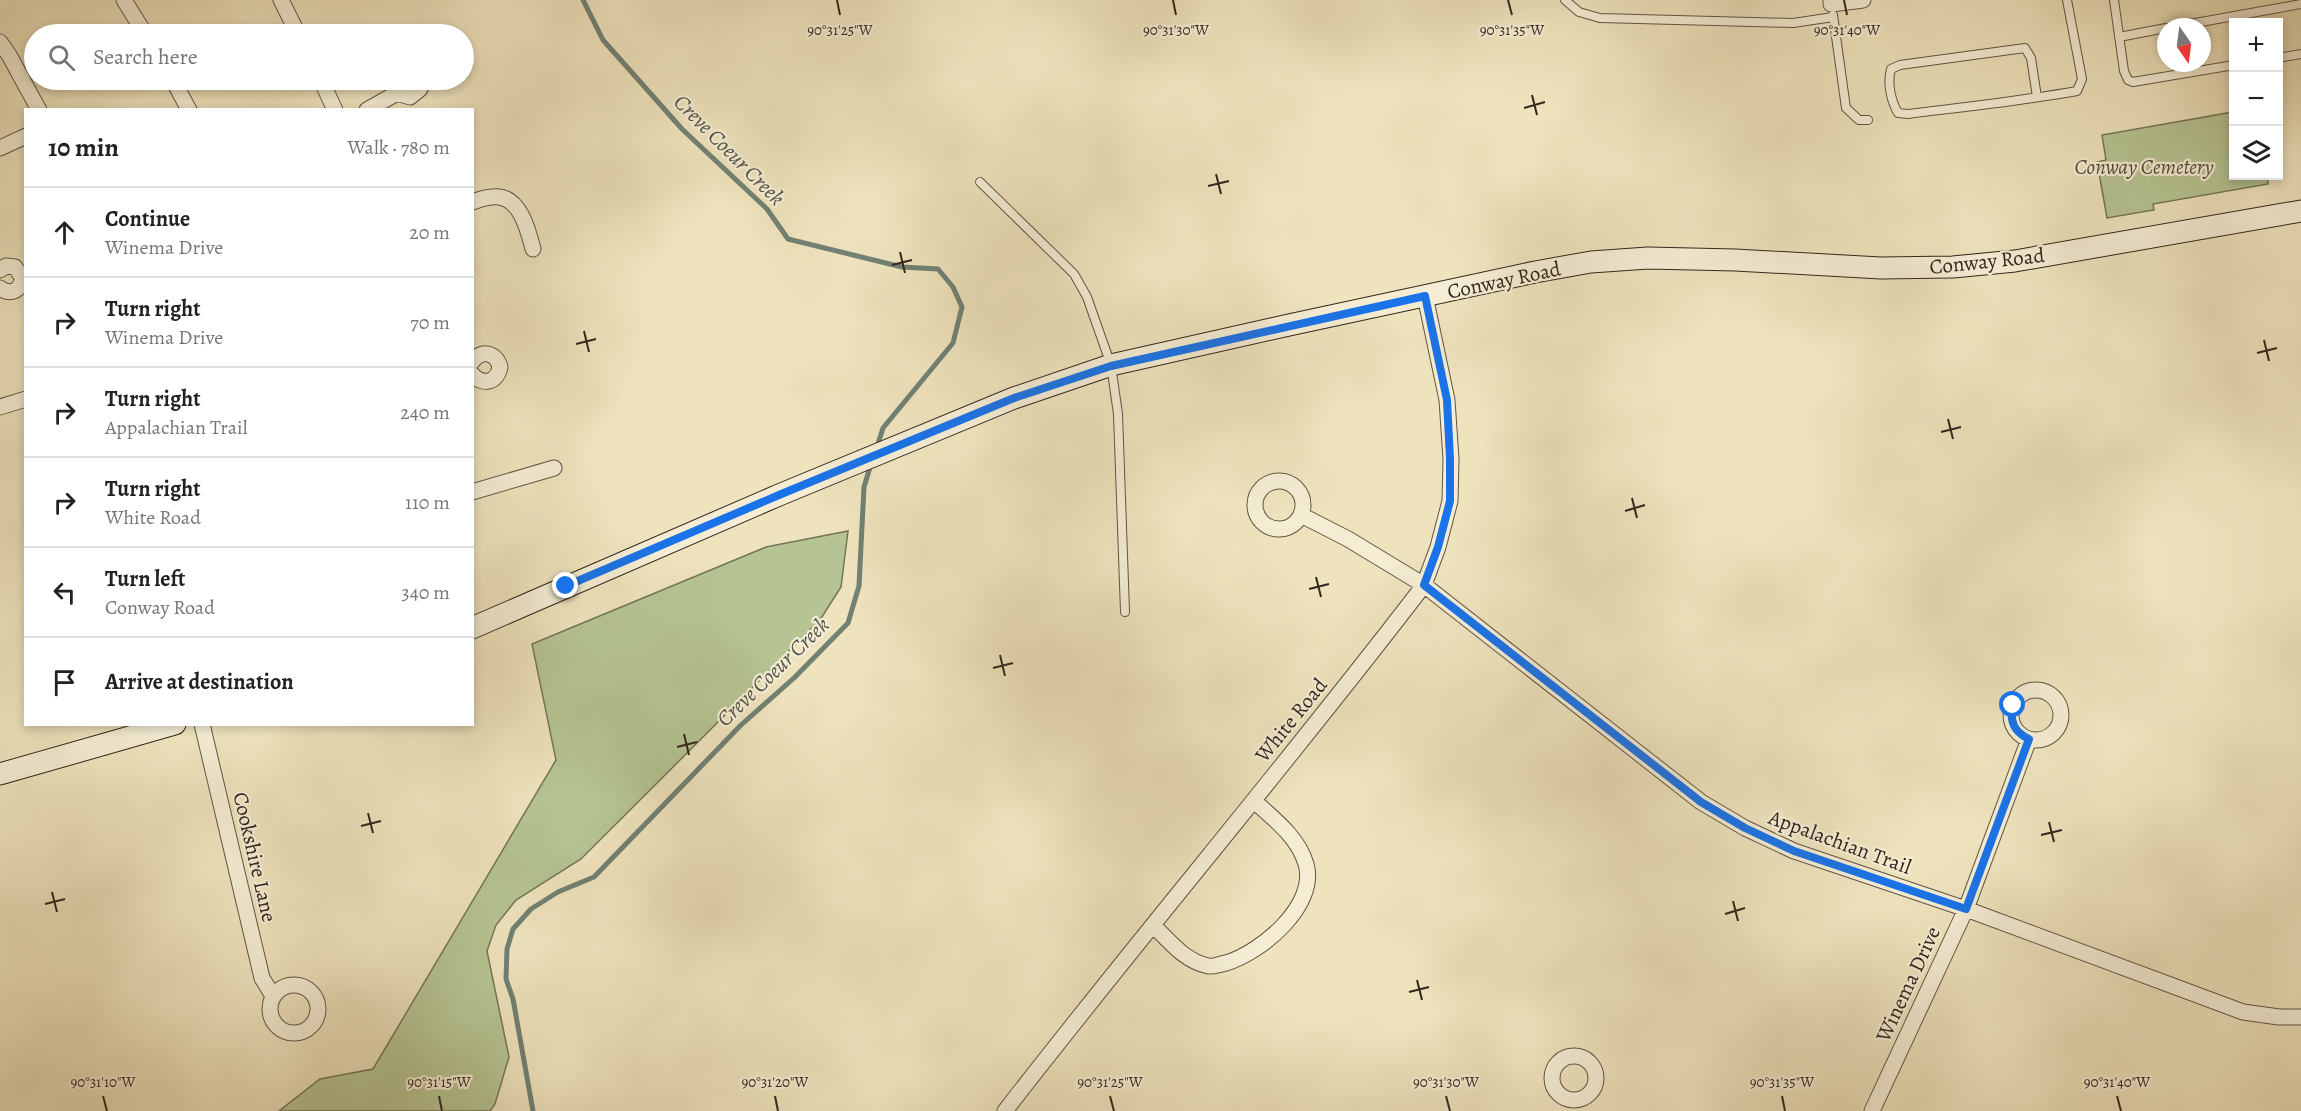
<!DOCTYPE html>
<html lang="en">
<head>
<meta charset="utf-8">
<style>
  body { margin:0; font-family:Alegreya,serif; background:#f6f6f6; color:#222 }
  .controls { position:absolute; right:18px; top:18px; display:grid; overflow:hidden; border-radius:0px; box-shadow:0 3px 9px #0003 }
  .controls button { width:54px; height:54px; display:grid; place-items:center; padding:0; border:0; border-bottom:2px solid #e0e0e0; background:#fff; color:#222; font:30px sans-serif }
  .compass { position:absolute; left:2157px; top:18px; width:54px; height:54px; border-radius:50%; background:#fff; box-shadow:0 3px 9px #0003; rotate:166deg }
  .stop { position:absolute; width:18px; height:18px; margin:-14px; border:4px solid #1a73e8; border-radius:50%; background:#fff }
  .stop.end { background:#1a73e8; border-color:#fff; box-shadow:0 2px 6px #0008 }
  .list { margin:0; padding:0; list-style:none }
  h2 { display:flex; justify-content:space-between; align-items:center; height:78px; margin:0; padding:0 24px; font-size:26px }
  h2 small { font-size:20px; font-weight:400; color:#767676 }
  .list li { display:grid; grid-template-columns:39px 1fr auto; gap:18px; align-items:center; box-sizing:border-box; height:90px; padding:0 24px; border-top:2px solid #e0e0e0 }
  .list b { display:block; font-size:22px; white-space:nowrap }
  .list p { margin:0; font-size:20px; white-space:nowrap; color:#767676 }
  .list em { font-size:20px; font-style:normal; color:#767676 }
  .icon { flex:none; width:33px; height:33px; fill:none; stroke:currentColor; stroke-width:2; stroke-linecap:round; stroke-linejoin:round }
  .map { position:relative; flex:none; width:2301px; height:1111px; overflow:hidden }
  .search { position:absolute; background:#fff; box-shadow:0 3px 9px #0003; left:24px; top:24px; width:450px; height:66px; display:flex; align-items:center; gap:15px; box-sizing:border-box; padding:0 21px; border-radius:33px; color:#767676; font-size:22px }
  .panel { position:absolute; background:#fff; box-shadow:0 3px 9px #0003; left:24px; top:108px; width:450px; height:618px; border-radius:0px }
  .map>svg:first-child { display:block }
  .green { fill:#b6c493; stroke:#747558; stroke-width:1.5 }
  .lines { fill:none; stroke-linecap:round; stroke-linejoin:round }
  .stream { stroke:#718173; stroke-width:5 }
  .lane-casing { stroke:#625545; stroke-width:10 }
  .street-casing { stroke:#625545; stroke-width:17 }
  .secondary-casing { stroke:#33261d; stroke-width:23 }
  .lane { stroke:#f4edd4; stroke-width:8 }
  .street { stroke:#f4edd4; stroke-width:15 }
  .secondary { stroke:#f4edd4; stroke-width:21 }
  .route { stroke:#1a73e8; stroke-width:8 }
  .ticks { fill:none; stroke:#33261d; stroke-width:2 }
  .labels { text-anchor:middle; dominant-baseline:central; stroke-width:4.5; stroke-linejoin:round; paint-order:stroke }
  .park-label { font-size:21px; font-style:italic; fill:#544e3a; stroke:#f4edd4 }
  .street-label { font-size:21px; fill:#33261d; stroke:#f4edd4 }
  .water-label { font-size:22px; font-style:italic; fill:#525448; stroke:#f4edd4 }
  .ticks-label { font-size:15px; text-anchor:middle; fill:#33261d; stroke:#f4edd4; stroke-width:4.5; stroke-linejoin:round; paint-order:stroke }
</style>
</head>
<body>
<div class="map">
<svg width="2301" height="1111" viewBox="0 0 2301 1111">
  <rect width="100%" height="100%" fill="#eee3bd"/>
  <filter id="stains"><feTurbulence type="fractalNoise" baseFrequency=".00333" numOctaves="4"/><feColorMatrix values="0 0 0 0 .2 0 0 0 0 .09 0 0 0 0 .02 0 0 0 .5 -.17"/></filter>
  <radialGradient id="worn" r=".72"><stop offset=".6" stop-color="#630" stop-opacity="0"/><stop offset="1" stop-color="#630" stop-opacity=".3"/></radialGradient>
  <!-- green -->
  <path class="green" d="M2233 112 2234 176H2267L2268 184 2153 204 2154 210 2107 218 2097 162 2106 160 2102 135Z
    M848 531 841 587 820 620 581 859 516 900 496 925 487 951 509 1057 495 1104 490 1111H279L320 1079 373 1069 556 760 532 644 766 547Z"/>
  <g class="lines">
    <!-- stream -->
    <path class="stream" d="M583 0 603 40 682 129 767 209 788 239 902 267 938 269 953 287 962 307 953 343 883 428 877 447
      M533 1111 513 999 506 979 507 949 513 929 531 909 558 892 594 877 741 725 794 678 848 623 859 586 864 487 871 464"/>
    <!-- lane casing -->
    <g class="lane-casing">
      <path id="lane" d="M1565 0 1579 12 1600 18 1793 23 1833 17
        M2114 0 2124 71 2128 80 2133 82 2234 65
        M1833 15 1846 108 1859 120H1868
        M2173 27 2301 4
        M2119 37 2166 28
        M2278 58 2301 54
        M2037 97 2031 58 2025 48 1900 65 1891 69C1887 83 1891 101 1898 113L1908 114C1964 107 2021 101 2077 91L2082 79 2067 0
        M980 182 1074 274 1087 297 1111 365 1118 414 1125 612"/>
    </g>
    <!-- street casing -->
    <g class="street-casing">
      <path id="street" d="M124 0 145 34
        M281 0 298 34
        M1831 0V4L1863 0
        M0 42 9 55 39 110
        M173 80 189 110
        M321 80 335 110
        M395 80 394 85 397 93 410 97 420 89V80
        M367 110 397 93
        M0 148 26 136
        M472 202C479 200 485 197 492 197 519 193 528 229 533 249
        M0 270 6 266 15 267 22 277C22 290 11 296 0 288
        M472 362C481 349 496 352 500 367 497 383 482 386 472 374
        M0 407 26 399
        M1255 505a24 24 0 1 1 48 0a24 24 0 1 1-48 0Z
        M472 492 554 468
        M1301 515 1348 539 1424 585 1701 802 1745 828 1794 851 1966 909 2243 1012 2279 1017H2301
        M2011 715a25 25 0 1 1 50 0a25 25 0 1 1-50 0Z
        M202 724 262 978 273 996
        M1154 926C1170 942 1185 961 1208 966 1213 967 1220 964 1226 963 1260 953 1318 906 1306 864 1298 837 1274 819 1254 801
        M270 1009a24 24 0 1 1 48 0a24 24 0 1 1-48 0Z
        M1552 1078a22 22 0 1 1 44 0a22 22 0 1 1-44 0Z
        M1005 1111C1142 934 1288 763 1424 585L1438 547 1450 501 1451 459 1447 400 1425 296
        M1872 1111 1966 909 2029 739"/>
    </g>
    <!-- secondary casing -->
    <g class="secondary-casing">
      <path id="secondary" d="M472 628 779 495 1014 398 1111 365 1289 325 1535 272 1591 262 1648 258 1735 260 1881 268 1953 267 2015 261 2301 211
        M0 774 175 724"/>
    </g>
    <!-- lane -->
    <use href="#lane" class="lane"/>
    <!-- street -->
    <use href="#street" class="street"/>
    <!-- secondary -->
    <use href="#secondary" class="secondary"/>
  </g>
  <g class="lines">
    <!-- route -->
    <path class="route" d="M566 586 779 495 1014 398 1111 366 1425 296 1447 400 1450 459V501L1438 547 1424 585 1701 802 1745 828 1794 851 1966 909 2029 739C2014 732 2009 721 2013 705"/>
  </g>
  <!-- ticks -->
  <path class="ticks" d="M837 0 840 15M1173 0 1176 15M1508 0 1512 15M1844 0 1847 15M1532 95 1537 115M1524 108 1545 102M1216 174 1221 194M1208 186 1229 181M900 252 905 273M892 265 912 260M584 331 589 352M2264 340 2269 361M576 344 596 339M2257 353 2277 348M1948 419 1953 439M1941 432 1961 427M1632 498 1637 518M1625 511 1645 505M1316 577 1321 597M1309 589 1329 584M1000 655 1005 676M993 668 1013 663M684 734 689 755M677 747 697 742M368 813 373 833M2049 822 2054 842M361 826 381 821M2041 835 2062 830M52 892 57 912M1733 901 1738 921M45 904 65 899M1725 914 1745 908M1417 980 1422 1000M1409 992 1429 987M103 1096 107 1111M439 1096 442 1111M775 1096 778 1111M1110 1096 1114 1111M1446 1096 1450 1111M1782 1096 1785 1111M2117 1096 2121 1111"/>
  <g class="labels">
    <!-- park labels -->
    <g class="park-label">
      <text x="2144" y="167">Conway Cemetery</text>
    </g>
    <!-- street labels -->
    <g class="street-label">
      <text transform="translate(1987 261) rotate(-6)">Conway Road</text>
      <text transform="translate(1504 280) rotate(-12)">Conway Road</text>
      <text transform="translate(1291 720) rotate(-51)">White Road</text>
      <text transform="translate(1840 842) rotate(20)">Appalachian Trail</text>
      <text transform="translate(255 857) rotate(77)">Cookshire Lane</text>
      <text transform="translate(1908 984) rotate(-65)">Winema Drive</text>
    </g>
    <!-- water labels -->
    <g class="water-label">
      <text transform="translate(729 150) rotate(45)">Creve Coeur Creek</text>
      <text transform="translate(773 672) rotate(-44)">Creve Coeur Creek</text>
    </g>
  </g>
  <g class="ticks-label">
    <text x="840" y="35">90°31'25"W</text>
    <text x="1176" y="35">90°31'30"W</text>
    <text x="1512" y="35">90°31'35"W</text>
    <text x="1847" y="35">90°31'40"W</text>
    <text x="103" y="1087">90°31'10"W</text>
    <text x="439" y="1087">90°31'15"W</text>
    <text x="775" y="1087">90°31'20"W</text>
    <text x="1110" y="1087">90°31'25"W</text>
    <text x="1446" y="1087">90°31'30"W</text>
    <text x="1782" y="1087">90°31'35"W</text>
    <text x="2117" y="1087">90°31'40"W</text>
  </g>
  <rect width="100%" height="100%" filter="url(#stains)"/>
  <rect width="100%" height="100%" fill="url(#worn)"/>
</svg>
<div class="controls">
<button>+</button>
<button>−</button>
<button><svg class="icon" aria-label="layers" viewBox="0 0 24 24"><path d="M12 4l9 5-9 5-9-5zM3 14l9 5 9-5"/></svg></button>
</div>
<svg class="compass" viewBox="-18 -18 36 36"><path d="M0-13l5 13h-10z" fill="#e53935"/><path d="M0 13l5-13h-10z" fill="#767676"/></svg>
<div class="stop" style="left:2013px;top:705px"></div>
<div class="stop end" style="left:566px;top:586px"></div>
<div class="search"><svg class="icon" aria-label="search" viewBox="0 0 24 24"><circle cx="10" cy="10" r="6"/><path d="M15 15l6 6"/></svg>Search here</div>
<section class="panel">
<h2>10 min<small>Walk · 780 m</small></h2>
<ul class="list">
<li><svg class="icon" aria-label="ahead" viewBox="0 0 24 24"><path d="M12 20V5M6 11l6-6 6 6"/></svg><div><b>Continue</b><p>Winema Drive</p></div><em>20 m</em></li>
<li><svg class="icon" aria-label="right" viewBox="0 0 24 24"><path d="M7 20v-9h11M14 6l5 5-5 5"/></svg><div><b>Turn right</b><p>Winema Drive</p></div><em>70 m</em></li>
<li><svg class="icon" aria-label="right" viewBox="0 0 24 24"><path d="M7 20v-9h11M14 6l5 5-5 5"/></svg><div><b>Turn right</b><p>Appalachian Trail</p></div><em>240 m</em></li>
<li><svg class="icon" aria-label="right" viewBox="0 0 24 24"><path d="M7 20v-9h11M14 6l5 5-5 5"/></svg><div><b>Turn right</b><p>White Road</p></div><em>110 m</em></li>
<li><svg class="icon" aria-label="left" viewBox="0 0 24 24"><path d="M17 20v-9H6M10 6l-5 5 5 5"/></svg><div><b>Turn left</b><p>Conway Road</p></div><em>340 m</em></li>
<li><svg class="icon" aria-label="arrive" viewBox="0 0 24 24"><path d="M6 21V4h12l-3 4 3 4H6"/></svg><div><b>Arrive at destination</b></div></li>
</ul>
</section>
</div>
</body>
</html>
